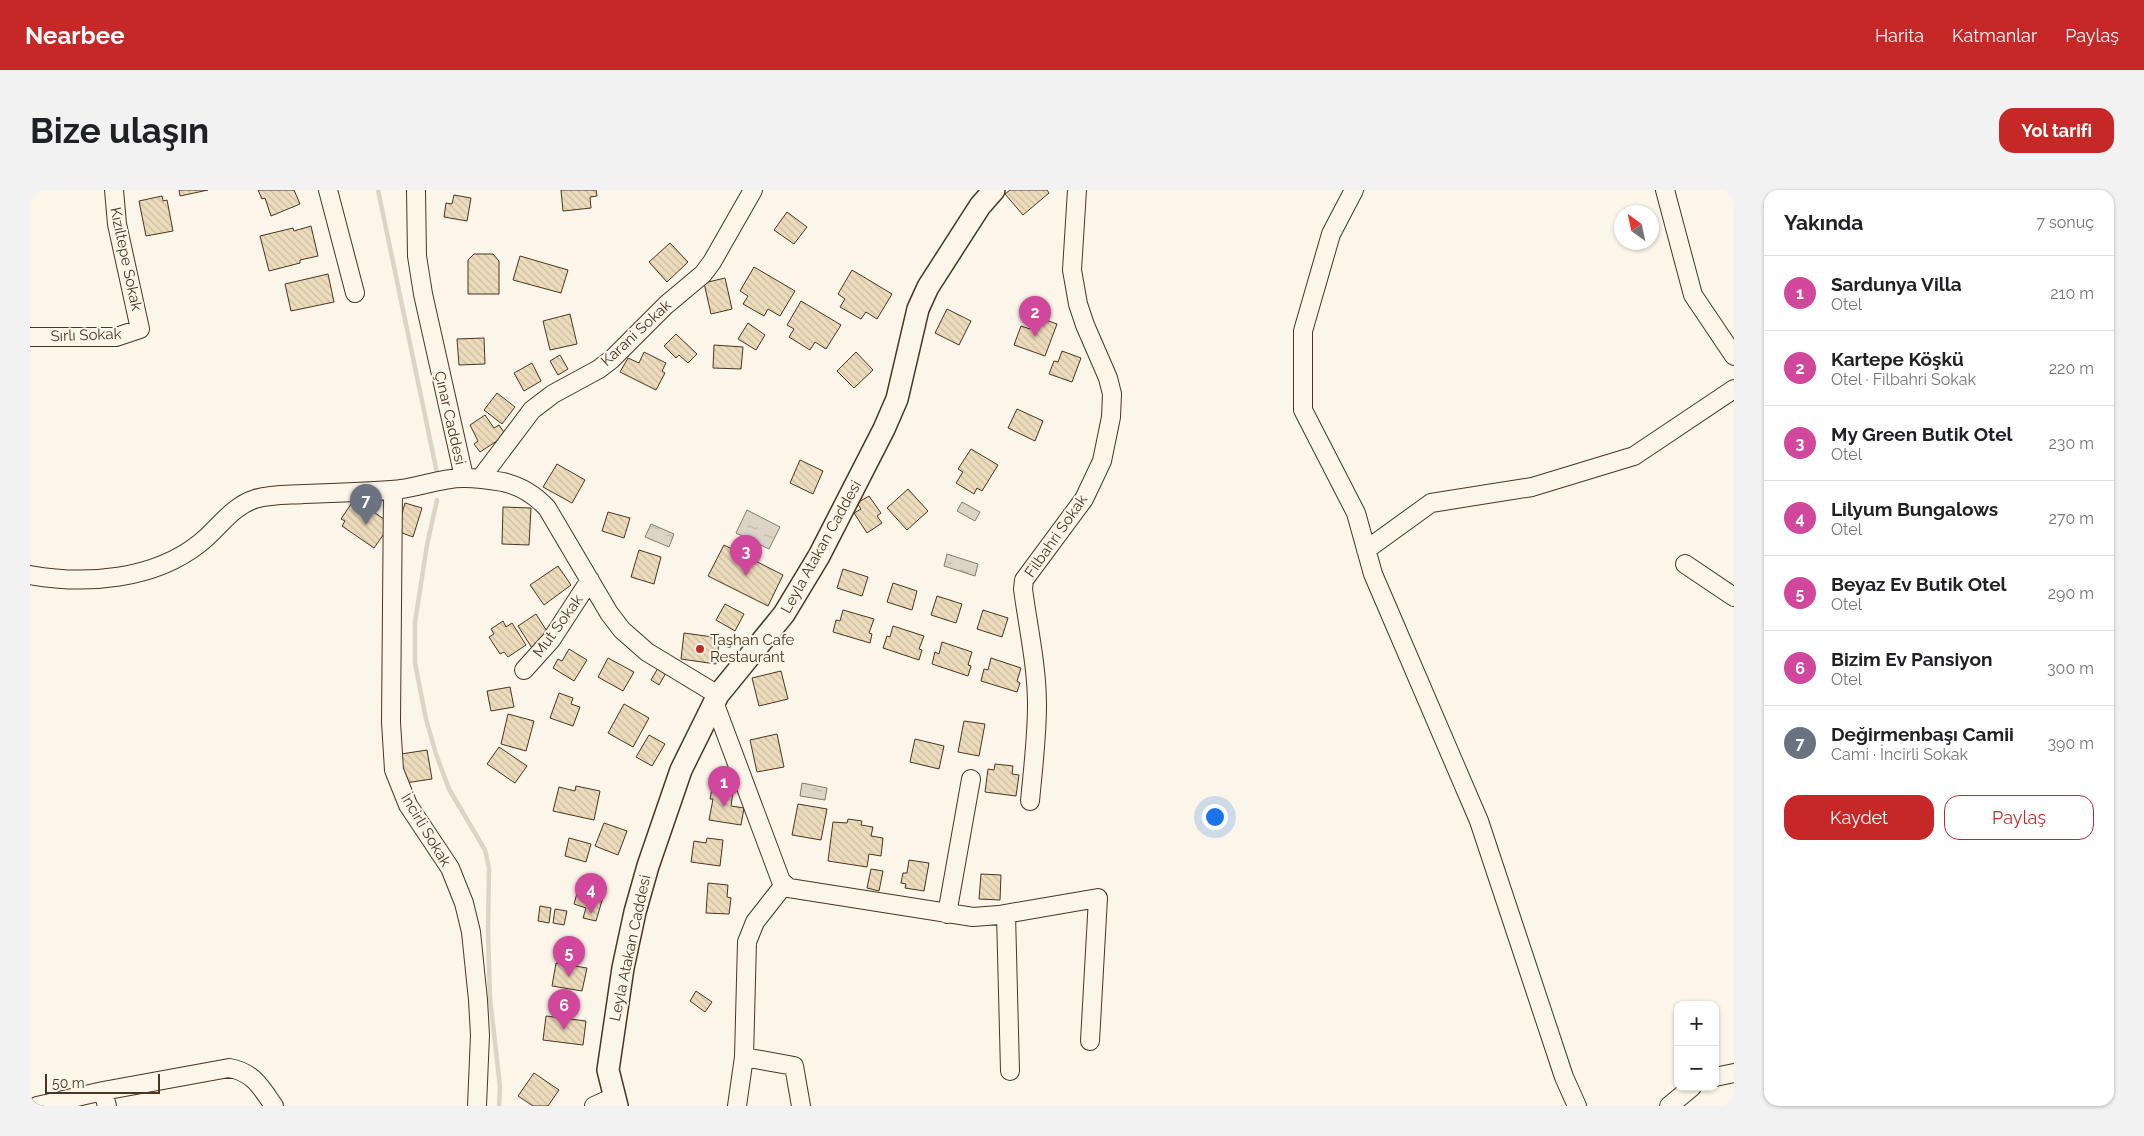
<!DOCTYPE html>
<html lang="tr">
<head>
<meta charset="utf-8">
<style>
  body { margin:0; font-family:Raleway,sans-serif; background:#f2f2f2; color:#202124 }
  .controls { position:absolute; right:15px; bottom:15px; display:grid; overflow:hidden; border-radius:10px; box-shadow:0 1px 4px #0004 }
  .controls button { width:45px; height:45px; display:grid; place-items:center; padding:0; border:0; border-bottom:1px solid #e0e0e0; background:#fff; color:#202124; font:25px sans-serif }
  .compass { position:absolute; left:1584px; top:15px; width:45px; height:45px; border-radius:50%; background:#fff; box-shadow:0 1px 4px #0004; rotate:327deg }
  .scale { position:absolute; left:15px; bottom:12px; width:115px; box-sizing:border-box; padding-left:5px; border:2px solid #4a3520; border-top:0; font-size:14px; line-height:18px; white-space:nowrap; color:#4a3520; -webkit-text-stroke:4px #fbf6e9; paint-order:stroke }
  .you { position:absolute; left:1184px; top:626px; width:18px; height:18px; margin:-12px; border:4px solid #fff; border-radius:50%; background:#1a73e8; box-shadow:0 0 0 8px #1a73e833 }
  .badge { display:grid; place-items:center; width:32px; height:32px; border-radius:50%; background:#c62828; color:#fff; font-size:16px; font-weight:700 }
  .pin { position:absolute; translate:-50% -41px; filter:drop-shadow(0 1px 2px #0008) }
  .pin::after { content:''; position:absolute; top:26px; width:18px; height:15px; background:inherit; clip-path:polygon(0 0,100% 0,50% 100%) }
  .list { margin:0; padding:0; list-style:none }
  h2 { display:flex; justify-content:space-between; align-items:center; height:65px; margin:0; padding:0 20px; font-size:21px }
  h2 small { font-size:16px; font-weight:400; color:#757577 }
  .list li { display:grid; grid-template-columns:32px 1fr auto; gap:15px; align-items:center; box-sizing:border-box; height:75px; padding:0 20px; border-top:1px solid #e0e0e0 }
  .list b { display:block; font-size:19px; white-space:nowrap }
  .list p { margin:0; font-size:16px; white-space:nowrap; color:#757577 }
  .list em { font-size:16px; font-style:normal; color:#757577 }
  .actions { display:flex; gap:10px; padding:15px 20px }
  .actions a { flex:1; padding:11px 0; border:1px solid #c62828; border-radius:15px; text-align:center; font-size:18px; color:#c62828 }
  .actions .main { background:#c62828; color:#fff }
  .map { position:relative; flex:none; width:1704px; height:916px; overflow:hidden; border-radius:15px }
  header { display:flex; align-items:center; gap:30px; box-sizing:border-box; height:70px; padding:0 25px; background:#c62828; color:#fff }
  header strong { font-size:24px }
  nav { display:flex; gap:28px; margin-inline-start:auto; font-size:18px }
  .intro { display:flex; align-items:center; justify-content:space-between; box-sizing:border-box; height:120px; padding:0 30px }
  h1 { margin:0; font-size:35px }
  .button { padding:12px 22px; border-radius:15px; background:#c62828; color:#fff; font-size:18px; font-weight:700 }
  main { display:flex; gap:30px; padding:0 30px }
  aside { flex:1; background:#fff; border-radius:15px; box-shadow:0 1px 4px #0004 }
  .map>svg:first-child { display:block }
  .water { fill:url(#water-ripples); stroke:#887966 }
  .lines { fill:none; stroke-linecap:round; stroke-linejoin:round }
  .stream { stroke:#dcd4c6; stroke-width:4.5 }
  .building { fill:url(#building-back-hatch); stroke:#4a3520 }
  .minor-casing { stroke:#4a3520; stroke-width:20 }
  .major-casing { stroke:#4a3520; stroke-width:24 }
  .minor { stroke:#fbf6e9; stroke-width:18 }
  .major { stroke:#fbf6e9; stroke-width:21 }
  .poi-dot { fill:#c62828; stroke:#fbf6e9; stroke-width:2 }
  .labels { text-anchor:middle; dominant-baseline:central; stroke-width:4; stroke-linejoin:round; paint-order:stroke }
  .street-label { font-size:15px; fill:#4a3520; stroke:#fbf6e9 }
  .poi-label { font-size:15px; fill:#4a3520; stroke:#fbf6e9; text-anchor:start }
</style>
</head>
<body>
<header>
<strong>Nearbee</strong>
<nav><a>Harita</a><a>Katmanlar</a><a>Paylaş</a></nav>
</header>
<div class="intro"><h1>Bize ulaşın</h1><a class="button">Yol tarifi</a></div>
<main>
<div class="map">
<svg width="1704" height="916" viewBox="0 0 1704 916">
  <defs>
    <pattern id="water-ripples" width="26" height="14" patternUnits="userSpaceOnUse" patternTransform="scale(1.25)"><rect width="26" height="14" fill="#dcd4c6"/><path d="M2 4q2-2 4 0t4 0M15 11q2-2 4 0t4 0" fill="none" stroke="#beb7aa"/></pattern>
    <pattern id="building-back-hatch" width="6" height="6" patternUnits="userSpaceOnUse" patternTransform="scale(1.25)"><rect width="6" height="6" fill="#ecdcbc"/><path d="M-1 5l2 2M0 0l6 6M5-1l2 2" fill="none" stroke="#ccbda1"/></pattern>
  </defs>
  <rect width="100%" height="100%" fill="#fbf6e9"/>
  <!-- water -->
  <path class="water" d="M932 312 950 322 945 331 927 321Z
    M717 320 750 337 739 359 706 343Z
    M621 334 644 344 639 357 615 347Z
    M917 364 948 374 945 386 914 376Z
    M772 593 797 598 795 610 770 606Z"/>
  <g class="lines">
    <!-- stream -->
    <path class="stream" d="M348 0 407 283
      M407 310 397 355 385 432V473L396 529 406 564 419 599 455 660 459 678 458 741 460 808 470 897 469 916"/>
  </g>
  <!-- building -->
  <path class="building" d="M149 0H178L150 6Z
    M228 0H264L270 14 241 26 235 8 232 9Z
    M531 0H566L567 6 560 7 561 18 533 21Z
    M980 0H1017L1019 3 993 25 975 4Z
    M424 5 441 8 437 31 414 27 416 13 422 14Z
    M132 6 133 11 137 10 143 41 116 46 109 11Z
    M757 22 777 37 764 54 744 40Z
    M281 36 288 66 270 70V73L239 81 230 46 263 38 264 41Z
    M640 53 658 72 637 92 619 72Z
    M444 64H463L469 71V104H438V70Z
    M490 66 538 80 531 103 483 90Z
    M724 77 765 101 750 126 738 119 734 126 713 114 718 106 710 101Z
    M822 80 862 104 847 129 836 122 831 129 810 117 815 109 808 104Z
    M298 84 304 112 261 121 255 94Z
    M695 88 702 119 681 124 674 93Z
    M771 111 811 135 796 159 785 152 780 160 759 147 764 139 757 135Z
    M917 119 941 131 929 155 905 143Z
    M540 124 547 154 520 160 513 131Z
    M1004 126 1027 134 1015 166 984 155 991 136 1000 139Z
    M718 133 735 145 726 160 708 149Z
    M646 144 667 164 658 173 649 165 646 168 634 156Z
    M454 148 455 174 429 175 427 149Z
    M684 155 713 157 711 179 683 178Z
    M1032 161 1051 168 1042 192 1019 184 1024 171 1028 172Z
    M614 162 636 173 632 181 635 183 626 200 590 182 598 168 609 173Z
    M826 162 843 180 824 198 807 181Z
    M530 165 538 179 528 185 520 171Z
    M502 173 511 191 494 201 484 183Z
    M467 203 485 217 472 234 454 220Z
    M987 219 1013 231 1005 251 978 238Z
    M455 225 464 238 469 235 476 245 450 262 444 254 448 251 440 235Z
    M941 259 968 275 952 301 947 298 944 304 926 293 933 282 928 279Z
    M770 270 793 281 783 304 760 293Z
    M527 274 555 290 542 313 513 297Z
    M878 299 898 321 877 340 857 318Z
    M839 306 851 323 847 326 852 333 837 343 824 323 831 319 827 313Z
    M323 311 329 315 331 313 361 334 344 358 312 336 315 331 311 329Z
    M375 313 392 318 383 347 367 341Z
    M473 317 501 318 499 355 472 354Z
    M578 322 600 328 594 348 572 341Z
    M694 355 753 385 738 416 678 386Z
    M609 360 631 367 624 394 601 387Z
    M528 376 541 395 514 415 500 395Z
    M813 379 838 387 832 406 807 398Z
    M863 393 887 401 882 420 857 412Z
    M907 406 932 414 926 433 901 425Z
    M695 414 714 424 705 441 686 430Z
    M813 420 844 429 839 443 842 444 840 453 803 442 806 430 810 431Z
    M953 420 978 428 972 447 947 439Z
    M506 424 520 446 502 458 488 436Z
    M473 431 476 437 482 433 496 455 478 467 474 462 470 464 459 447 464 444 461 439Z
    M863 436 894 446 889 459 892 460 889 470 853 458 857 446 860 447Z
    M654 443 690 448 686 474 651 469Z
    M912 452 942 462 938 475 941 476 938 486 902 474 905 462 909 464Z
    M539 459 557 470 544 491 523 478 528 469 532 471Z
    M578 468 604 482 593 501 568 487Z
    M961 468 991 478 987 491 990 493 987 502 951 491 954 479 958 480Z
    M628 478 636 483 629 495 621 490Z
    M751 481 758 509 729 516 722 488Z
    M480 497 484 517 461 521 457 501Z
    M529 503 543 508 541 514 550 517 543 536 520 528Z
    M594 514 619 528 603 557 578 543Z
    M478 524 504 531 496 561 471 554Z
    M934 531 955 534 949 566 928 562Z
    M747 544 754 577 727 582 720 550Z
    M619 545 635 554 622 576 606 567Z
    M885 549 914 556 909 579 880 572Z
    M469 557 497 576 485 593 457 574Z
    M397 560 402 589 375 593 371 564Z
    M965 574 983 576 982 584 989 585 986 606 955 602 958 579 964 580Z
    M546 596 570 601 564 630 523 621 529 597 545 601Z
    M682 598 703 602 701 616 714 618 711 635 679 630 683 609H680Z
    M768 614 797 619 791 650 762 645Z
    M818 629 832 631 831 635 843 637 841 646 853 648 851 666 839 664 837 677 798 671 803 632 817 633Z
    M574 633 597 641 588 665 565 656Z
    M539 648 561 654 556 672 535 666Z
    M677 648 693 650 690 676 661 672 664 651 676 653Z
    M879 670 899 673 894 701 875 698 876 694 871 693 873 683H877Z
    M841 679 853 681 849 701 837 698Z
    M951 684 971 685 970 710 949 709Z
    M551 689 576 697 566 731 553 728 556 718 544 714Z
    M678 693 698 695 697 707 701 708 699 724 676 723Z
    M510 716 521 718 519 733 508 731Z
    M525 719 537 721 534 735 523 733Z
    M526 773 557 778 552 801 522 796Z
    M666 801 682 812 675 822 660 811Z
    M516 826 556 831 553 855 513 850Z
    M504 883 529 900 518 916H503L488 906Z"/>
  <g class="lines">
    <!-- minor casing -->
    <g class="minor-casing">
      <path id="minor" d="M298 0 325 103
        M386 0 387 66 393 104 434 287
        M1324 0 1301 44 1273 141V220L1326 323 1343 384 1449 631 1534 887 1547 916
        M1635 0 1663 105 1704 166
        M0 147H86L110 139 87 34 84 0
        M450 289 502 220 523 204 569 179 582 169 636 115 673 84 682 72 723 0
        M363 300 361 532 364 580 378 615 420 678 434 713 441 742 448 810 450 845 447 916
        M1336 360 1401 313 1502 297 1604 266 1704 199
        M1655 374 1704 407
        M0 385C56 395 124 390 170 353 188 339 202 316 225 309 241 304 258 305 274 304 303 303 332 302 361 300 386 299 411 287 435 288 447 288 461 290 473 292 491 296 505 305 517 318L579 423 592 440 617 462 688 505
        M494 480 521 450 560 390
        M684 512 751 691 759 698 943 727 969 725 1068 708 1060 851
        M1000 611C1003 579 1007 547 1007 515 1007 476 998 437 993 399L994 390 1054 309 1072 271 1081 227 1082 204 1078 188 1055 135 1048 114 1042 80 1047 0
        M754 695 725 732 717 752 714 867 764 876 771 916
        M917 724 941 589
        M976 724 980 881
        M1685 887 1704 883
        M73 901 77 916
        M7 916 73 901 199 878C223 882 231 897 244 916
        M564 916 584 907
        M707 916 714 867
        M1639 916 1662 897"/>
    </g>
    <!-- major casing -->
    <g class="major-casing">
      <path id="major" d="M587 916 578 880 593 778 605 722 618 676 651 580 688 505 754 424 789 366 854 239 867 209 888 119 898 97 950 16 964 0"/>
    </g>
    <!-- minor -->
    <use href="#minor" class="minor"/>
    <!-- major -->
    <use href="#major" class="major"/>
  </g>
  <!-- markers -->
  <circle class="poi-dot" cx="670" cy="459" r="5"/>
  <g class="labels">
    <!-- street labels -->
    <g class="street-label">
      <text transform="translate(96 69) rotate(78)">Kızıltepe Sokak</text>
      <text transform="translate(606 143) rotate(-43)">Karani Sokak</text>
      <text transform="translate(56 145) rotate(-2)">Sırlı Sokak</text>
      <text transform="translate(420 228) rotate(77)">Çınar Caddesi</text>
      <text transform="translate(1026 346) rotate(-55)">Filbahri Sokak</text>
      <text transform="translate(791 357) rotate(-61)">Leyla Atakan Caddesi</text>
      <text transform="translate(528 436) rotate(-54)">Mut Sokak</text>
      <text transform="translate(396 640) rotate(59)">İncirli Sokak</text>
      <text transform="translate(600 758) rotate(-78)">Leyla Atakan Caddesi</text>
    </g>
    <!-- poi labels -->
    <g class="poi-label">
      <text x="680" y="450">Taşhan Cafe<tspan x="680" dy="17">Restaurant</tspan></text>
    </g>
  </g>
</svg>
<div class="controls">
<button>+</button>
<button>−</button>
</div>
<svg class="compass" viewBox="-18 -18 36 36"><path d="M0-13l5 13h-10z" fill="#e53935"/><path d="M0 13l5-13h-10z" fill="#757577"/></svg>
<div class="scale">50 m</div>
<div class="you"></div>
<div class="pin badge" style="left:694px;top:617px;background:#d1479c">1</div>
<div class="pin badge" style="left:1005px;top:147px;background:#d1479c">2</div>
<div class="pin badge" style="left:716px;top:386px;background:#d1479c">3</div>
<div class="pin badge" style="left:561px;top:724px;background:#d1479c">4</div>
<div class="pin badge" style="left:539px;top:787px;background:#d1479c">5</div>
<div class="pin badge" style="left:534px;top:840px;background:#d1479c">6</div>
<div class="pin badge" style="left:336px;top:335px;background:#6b7280">7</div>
</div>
<aside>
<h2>Yakında<small>7 sonuç</small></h2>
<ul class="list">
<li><span class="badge" style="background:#d1479c">1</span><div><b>Sardunya Villa</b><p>Otel</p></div><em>210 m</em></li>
<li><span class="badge" style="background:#d1479c">2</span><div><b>Kartepe Köşkü</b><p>Otel · Filbahri Sokak</p></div><em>220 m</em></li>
<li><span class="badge" style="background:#d1479c">3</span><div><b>My Green Butik Otel</b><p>Otel</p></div><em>230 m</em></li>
<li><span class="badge" style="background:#d1479c">4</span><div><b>Lilyum Bungalows</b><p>Otel</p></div><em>270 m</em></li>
<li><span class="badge" style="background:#d1479c">5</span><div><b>Beyaz Ev Butik Otel</b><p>Otel</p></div><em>290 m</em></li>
<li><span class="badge" style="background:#d1479c">6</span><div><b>Bizim Ev Pansiyon</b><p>Otel</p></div><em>300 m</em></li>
<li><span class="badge" style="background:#6b7280">7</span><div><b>Değirmenbaşı Camii</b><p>Cami · İncirli Sokak</p></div><em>390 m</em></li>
</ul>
<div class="actions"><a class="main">Kaydet</a><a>Paylaş</a></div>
</aside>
</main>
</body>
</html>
